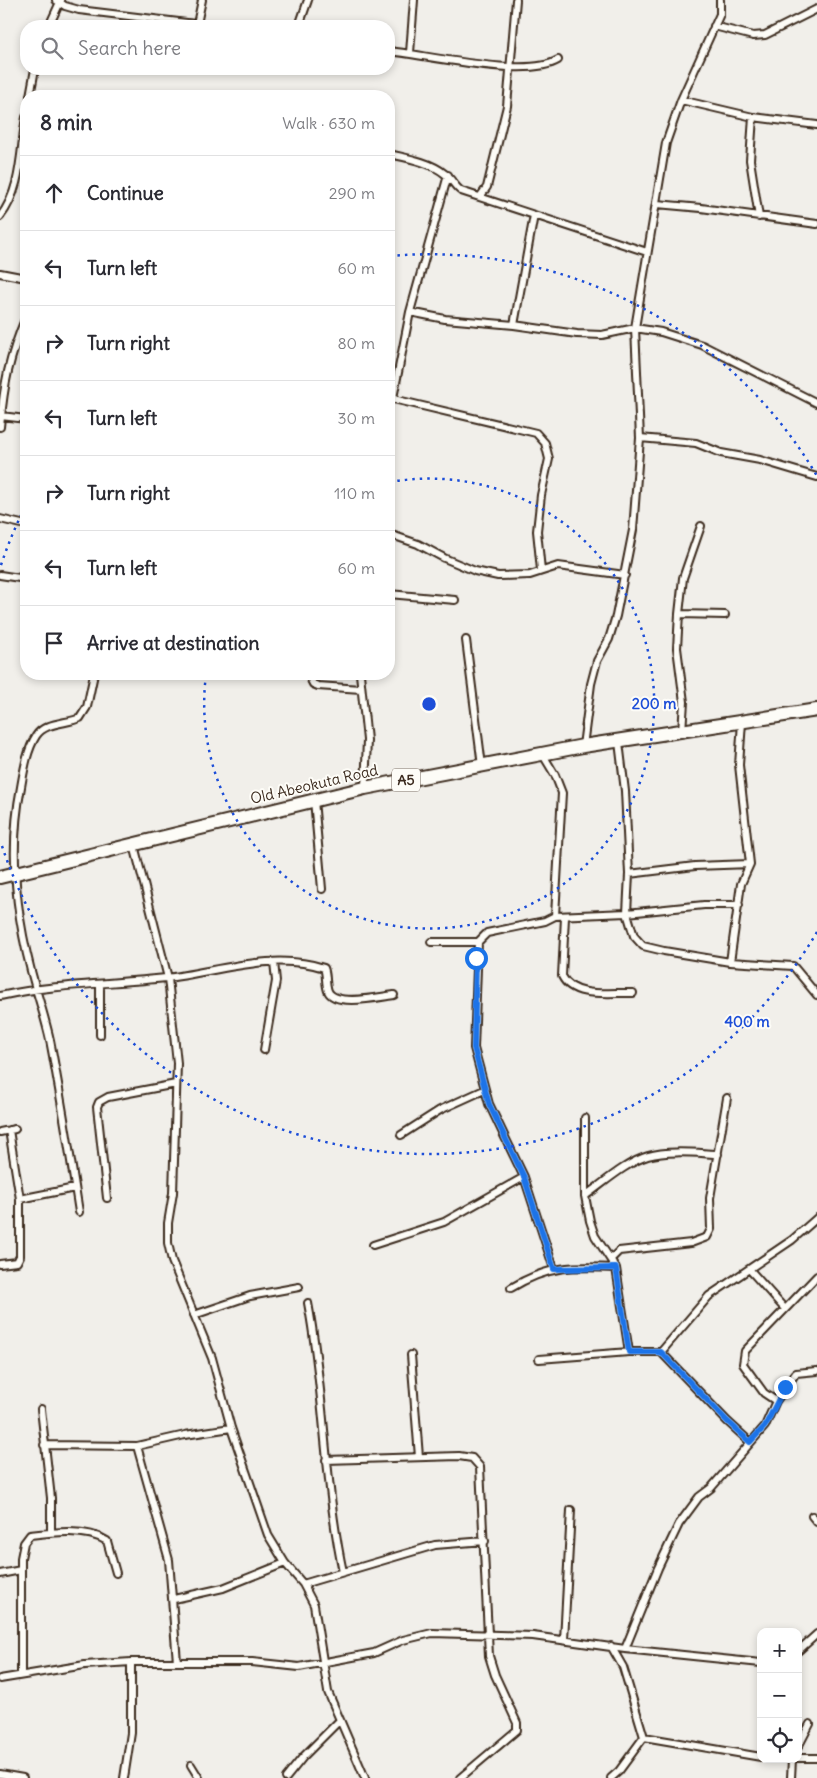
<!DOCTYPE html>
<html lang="en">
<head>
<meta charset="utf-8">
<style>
  body { margin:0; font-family:Delius,sans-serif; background:#f7f7f7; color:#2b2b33 }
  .controls { position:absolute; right:15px; bottom:15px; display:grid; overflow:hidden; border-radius:10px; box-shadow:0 2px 8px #0003 }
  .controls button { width:45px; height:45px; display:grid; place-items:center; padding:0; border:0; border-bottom:1px solid #e1e1e2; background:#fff; color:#2b2b33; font:25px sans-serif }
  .stop { position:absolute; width:15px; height:15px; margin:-11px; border:4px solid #1a73e8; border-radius:50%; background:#fff }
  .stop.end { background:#1a73e8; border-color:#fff; box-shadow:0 1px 5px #0008 }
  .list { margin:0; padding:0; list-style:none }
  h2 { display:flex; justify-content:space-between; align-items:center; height:65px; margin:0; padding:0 20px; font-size:21px }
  h2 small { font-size:16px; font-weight:400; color:#7c7c81 }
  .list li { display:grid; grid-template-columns:32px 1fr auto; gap:15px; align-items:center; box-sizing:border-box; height:75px; padding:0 20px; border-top:1px solid #e1e1e2 }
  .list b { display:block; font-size:19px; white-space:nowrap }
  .list em { font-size:16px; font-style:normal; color:#7c7c81 }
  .icon { flex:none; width:28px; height:28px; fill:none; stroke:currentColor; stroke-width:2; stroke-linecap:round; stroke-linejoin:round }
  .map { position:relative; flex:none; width:817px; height:1778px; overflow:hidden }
  .search { position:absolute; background:#fff; box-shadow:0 2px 8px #0003; left:20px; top:20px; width:375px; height:55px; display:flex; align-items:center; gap:12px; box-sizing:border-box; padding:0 18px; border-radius:20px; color:#7c7c81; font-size:19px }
  .panel { position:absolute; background:#fff; box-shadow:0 2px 8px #0003; left:20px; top:90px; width:375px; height:590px; border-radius:20px }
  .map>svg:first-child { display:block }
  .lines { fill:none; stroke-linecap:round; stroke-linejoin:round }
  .street-casing { stroke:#3b2a1e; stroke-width:10 }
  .highway-casing { stroke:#3b2a1e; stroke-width:16 }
  .street { stroke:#fdfcf7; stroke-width:6 }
  .highway { stroke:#fdfcf7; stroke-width:12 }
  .route { stroke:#1a73e8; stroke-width:6 }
  .ring { fill:none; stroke:#1d4ed8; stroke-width:2.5; stroke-dasharray:2.5 5 }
  .labels { text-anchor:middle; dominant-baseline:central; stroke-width:4; stroke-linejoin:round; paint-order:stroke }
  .shield { fill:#fdfcf7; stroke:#75695f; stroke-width:1 }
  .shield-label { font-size:14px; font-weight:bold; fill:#3b2a1e }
  .street-label { font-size:15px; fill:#3b2a1e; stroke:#fdfcf7 }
  .centre { fill:#1d4ed8; stroke:#fdfcf7; stroke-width:2.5 }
  .ring-label { font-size:15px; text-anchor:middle; font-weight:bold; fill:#1d4ed8; stroke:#fdfcf7; stroke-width:4; stroke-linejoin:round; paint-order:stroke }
</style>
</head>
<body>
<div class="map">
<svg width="817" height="1778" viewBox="0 0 817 1778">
  <rect width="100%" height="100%" fill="#f1efea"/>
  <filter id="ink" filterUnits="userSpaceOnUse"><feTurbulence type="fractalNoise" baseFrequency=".02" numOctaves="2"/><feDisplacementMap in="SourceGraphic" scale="10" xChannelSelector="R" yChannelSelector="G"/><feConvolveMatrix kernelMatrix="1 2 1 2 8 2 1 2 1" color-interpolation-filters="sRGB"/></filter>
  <g filter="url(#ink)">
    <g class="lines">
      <!-- street casing -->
      <g class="street-casing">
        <path id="street" d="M56 0 65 6 79 10 212 26
          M197 24 202 0
          M49 26 61 0
          M299 26 308 0
          M714 26 753 36 765 35 817 9
          M389 51C427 55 528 79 558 60
          M410 53 414 0
          M30 96 35 69
          M681 100 753 117 817 125
          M753 117 750 160 759 217
          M389 154C407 158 431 162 445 174 452 179 454 186 461 191L647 252
          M480 197 487 187 507 106 516 0
          M657 204 701 208 817 224
          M0 217C22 189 20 151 26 117
          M0 273 26 278
          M410 312 445 319 514 325 577 334 602 335 635 328 661 332 702 345 817 403
          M514 325 534 215
          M389 398 536 433 545 443 549 459 541 495 537 531 541 570
          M393 398 410 312 448 175
          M1 416 26 419
          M0 427C4 383 9 358 26 317
          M640 438 696 443 721 453 760 460 817 477
          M0 519 26 525
          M389 534 418 544 444 558 475 571 498 576 530 575 558 566 625 575
          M0 575 26 579
          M389 594 455 600
          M679 614 725 615
          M466 640 482 766
          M308 674 313 684 318 686 361 689
          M360 674 367 740 365 788
          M682 731 684 702 677 648 679 614 683 578 701 526
          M619 742 625 791 629 874 627 913 634 936 643 946 664 951 730 962 793 966 817 995
          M583 746 591 684 597 661 609 639 616 616 633 530 640 438 635 328 666 143 681 100 720 14V0
          M543 755 555 775 562 793 555 916
          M314 800 322 889
          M134 845 168 978 177 1063 173 1193 168 1223V1243L172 1261 212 1358 231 1428 268 1535 285 1563 303 1584 314 1605 328 1692 365 1778
          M629 874 695 866 750 864
          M565 917 562 976C573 999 610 992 633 993
          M431 942H478
          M730 962 741 884 750 864 739 765 742 722
          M100 984V1035
          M0 996C55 984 110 984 166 978 217 972 273 951 324 968 327 975 325 983 328 991 335 1007 379 997 394 995
          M264 1050 276 981 274 962
          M585 1118V1196L590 1221 595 1236 616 1268 629 1352
          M0 1132 15 1129
          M401 1135 440 1110 484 1090
          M585 1196C605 1182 625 1163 648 1156 669 1150 696 1153 718 1154
          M107 1198 97 1107 99 1102 108 1097 176 1084
          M20 1199 75 1188
          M79 1212C70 1154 61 1097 50 1040 46 1022 41 1006 36 989 17 924 8 853 21 787 24 770 27 750 36 736 45 722 66 724 80 718L87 707 94 674
          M373 1245 444 1222 524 1177
          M612 1258 619 1251 691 1243 707 1237 711 1229 710 1198 727 1098
          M0 1264 17 1262 20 1256V1199L9 1130
          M554 1269 524 1177 489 1104 474 1048 478 942 487 933 545 921 555 916 627 913 704 905H739
          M750 1270 785 1309
          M511 1288C549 1265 573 1266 616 1268
          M308 1303C325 1392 324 1483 343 1572
          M194 1315 250 1296 299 1287
          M661 1352 727 1421 750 1442
          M411 1355 419 1457
          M539 1359 629 1352H661L709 1296 792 1240 817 1218
          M776 1401 764 1393 743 1364 745 1351 817 1276
          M41 1409 51 1498V1532
          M44 1445 137 1446 185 1435 231 1428
          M137 1446 169 1560 177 1662
          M326 1460 459 1456 472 1458 480 1467 489 1656 495 1675 517 1723V1730L460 1778
          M812 1516 817 1522
          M0 1574 21 1570
          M303 1584 435 1545 485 1541
          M174 1599 223 1588 285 1563
          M564 1640 571 1510
          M625 1649 658 1568 679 1524 699 1497 711 1488 765 1426 776 1401 796 1373 817 1371
          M798 1651 817 1634
          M21 1675V1558L24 1543 30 1535C54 1532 86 1528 107 1541L116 1573
          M0 1679 85 1665 131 1662H252L299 1667 374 1653 403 1640 432 1633 533 1636 625 1649 761 1663
          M644 1737 761 1757
          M798 1747 810 1724
          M798 1758H817
          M191 1765 199 1778
          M0 1774 23 1778
          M124 1778 131 1733V1662
          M286 1778 303 1757 339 1721
          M611 1778 619 1771 644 1737 623 1667 611 1646
          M791 1778 792 1759"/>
      </g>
      <!-- highway casing -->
      <g class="highway-casing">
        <path id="highway" d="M0 877 365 788 583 746 817 710"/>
      </g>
      <!-- street -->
      <use href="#street" class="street"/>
      <!-- highway -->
      <use href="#highway" class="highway"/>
    </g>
  </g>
  <g class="lines" filter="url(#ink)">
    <!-- route -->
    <path class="route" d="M476 958 474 1048 489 1104 524 1177 554 1269 616 1268 629 1352H661L727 1421 750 1442 765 1426 785 1387"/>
  </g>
  <!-- distance rings -->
  <g class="ring">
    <path d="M390 482A225 225 0 1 1 206 675"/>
    <path d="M817 932A450 450 0 0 1 1 843M1 565A450 450 0 0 1 25 507M390 256A450 450 0 0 1 817 476"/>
  </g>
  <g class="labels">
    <!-- shield labels -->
    <rect class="shield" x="392" y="768.5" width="28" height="23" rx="4"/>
    <g class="shield-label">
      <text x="406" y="780">A5</text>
    </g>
    <!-- street labels -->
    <g class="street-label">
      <text transform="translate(314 784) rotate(-13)">Old Abeokuta Road</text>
    </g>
  </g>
  <circle cx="429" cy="704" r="8" class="centre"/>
  <g class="ring-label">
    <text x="654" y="709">200 m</text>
    <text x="747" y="1027">400 m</text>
  </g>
</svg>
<div class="controls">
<button>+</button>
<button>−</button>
<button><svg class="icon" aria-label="locate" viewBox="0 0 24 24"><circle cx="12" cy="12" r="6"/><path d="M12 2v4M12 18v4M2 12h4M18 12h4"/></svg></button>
</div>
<div class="stop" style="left:476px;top:958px"></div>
<div class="stop end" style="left:785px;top:1387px"></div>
<div class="search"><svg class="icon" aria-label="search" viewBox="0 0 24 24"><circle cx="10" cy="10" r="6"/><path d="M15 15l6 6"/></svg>Search here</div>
<section class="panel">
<h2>8 min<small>Walk · 630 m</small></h2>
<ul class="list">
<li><svg class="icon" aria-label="ahead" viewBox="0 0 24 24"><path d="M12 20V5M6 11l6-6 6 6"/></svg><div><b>Continue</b></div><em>290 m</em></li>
<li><svg class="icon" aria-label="left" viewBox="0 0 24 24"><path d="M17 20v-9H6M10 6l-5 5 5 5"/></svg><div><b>Turn left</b></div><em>60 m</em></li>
<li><svg class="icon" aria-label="right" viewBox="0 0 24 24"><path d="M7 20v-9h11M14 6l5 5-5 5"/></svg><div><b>Turn right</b></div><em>80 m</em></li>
<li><svg class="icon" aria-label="left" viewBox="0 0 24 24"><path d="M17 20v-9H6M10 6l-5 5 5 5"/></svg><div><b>Turn left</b></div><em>30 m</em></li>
<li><svg class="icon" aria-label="right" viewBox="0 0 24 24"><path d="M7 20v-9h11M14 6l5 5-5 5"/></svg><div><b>Turn right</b></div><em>110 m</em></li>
<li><svg class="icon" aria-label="left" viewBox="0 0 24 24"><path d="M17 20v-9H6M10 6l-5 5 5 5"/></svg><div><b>Turn left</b></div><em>60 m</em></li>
<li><svg class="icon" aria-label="arrive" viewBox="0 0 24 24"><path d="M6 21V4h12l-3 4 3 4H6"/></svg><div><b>Arrive at destination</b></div></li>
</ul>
</section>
</div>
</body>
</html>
